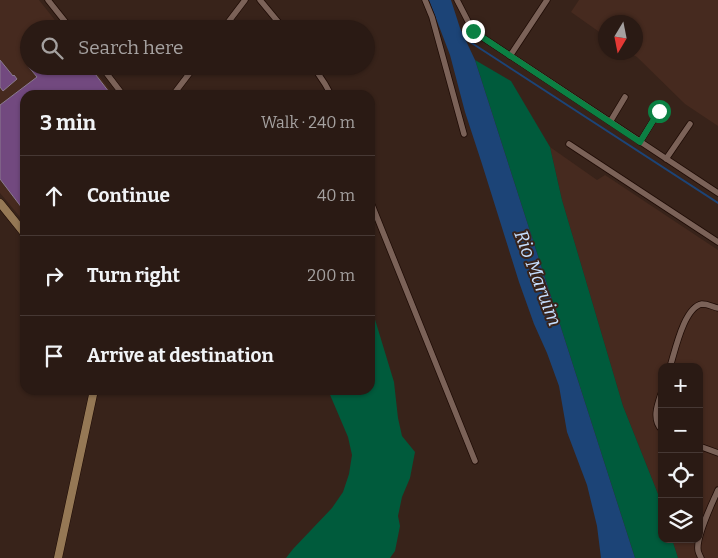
<!DOCTYPE html>
<html lang="en">
<head>
<meta charset="utf-8">
<style>
  body { margin:0; font-family:Bitter,serif; background:#32231d; color:#f1f3f6 }
  .controls { position:absolute; right:15px; bottom:15px; display:grid; overflow:hidden; border-radius:10px; box-shadow:0 1px 4px #0004 }
  .controls button { width:45px; height:45px; display:grid; place-items:center; padding:0; border:0; border-bottom:1px solid #463834; background:#2a1a14; color:#f1f3f6; font:25px sans-serif }
  .compass { position:absolute; left:598px; top:15px; width:45px; height:45px; border-radius:50%; background:#2a1a14; box-shadow:0 1px 4px #0004; rotate:190deg }
  .stop { position:absolute; width:15px; height:15px; margin:-11px; border:4px solid #0b8043; border-radius:50%; background:#fff }
  .stop.end { background:#0b8043; border-color:#fff; box-shadow:0 1px 5px #0008 }
  .list { margin:0; padding:0; list-style:none }
  h2 { display:flex; justify-content:space-between; align-items:center; height:65px; margin:0; padding:0 20px; font-size:21px }
  h2 small { font-size:16px; font-weight:400; color:#a5a1a0 }
  .list li { display:grid; grid-template-columns:32px 1fr auto; gap:15px; align-items:center; box-sizing:border-box; height:80px; padding:0 20px; border-top:1px solid #463834 }
  .list b { display:block; font-size:19px; white-space:nowrap }
  .list em { font-size:16px; font-style:normal; color:#a5a1a0 }
  .icon { flex:none; width:28px; height:28px; fill:none; stroke:currentColor; stroke-width:2; stroke-linecap:round; stroke-linejoin:round }
  .map { position:relative; flex:none; width:718px; height:558px; overflow:hidden }
  .search { position:absolute; background:#2a1a14; box-shadow:0 1px 4px #0004; left:20px; top:20px; width:355px; height:55px; display:flex; align-items:center; gap:12px; box-sizing:border-box; padding:0 18px; border-radius:28px; color:#a5a1a0; font-size:19px }
  .panel { position:absolute; background:#2a1a14; box-shadow:0 1px 4px #0004; left:20px; top:90px; width:355px; height:305px; border-radius:15px }
  .map>svg:first-child { display:block }
  .built { fill:#462a1f }
  .green { fill:#005b3c }
  .water { fill:#1c4477 }
  .lines { fill:none; stroke-linecap:round; stroke-linejoin:round }
  .stream { stroke:#1c4477; stroke-width:2 }
  .building { fill:#72497f; stroke:#8a7b8f }
  .street-casing { stroke:#1e0b05; stroke-width:7 }
  .secondary-casing { stroke:#1e0b05; stroke-width:9 }
  .street { stroke:#7b6258; stroke-width:5.5 }
  .secondary { stroke:#957855; stroke-width:8 }
  .route { stroke:#0b8043; stroke-width:6 }
  .labels { text-anchor:middle; dominant-baseline:central; stroke-width:4; stroke-linejoin:round; paint-order:stroke }
  .water-label { font-size:19px; font-style:italic; fill:#c5ddfd; stroke:#38231a }
</style>
</head>
<body>
<div class="map">
<svg width="718" height="558" viewBox="0 0 718 558">
  <rect width="100%" height="100%" fill="#38231a"/>
  <!-- built -->
  <path class="built" d="M0 0H39L62 29H29V66H91L114 95H25V223L0 193Z
    M579 0H718V126L685 104 637 57 630 53 636 52V22H606L605 36 571 12Z
    M550 147 597 180 605 175 718 250V558H678L672 539H699V367H662V504L623 406 562 200Z"/>
  <!-- green -->
  <path class="green" d="M475 60 511 81 550 147 562 200 623 406 662 504V539H672L678 558H635Z
    M370 303 394 382 398 418 402 436 415 452 410 478 402 497 398 516 400 526 395 551 390 558H286L293 549 332 508 343 492 349 474 352 455 348 437 328 390H370Z"/>
  <!-- water -->
  <path class="water" d="M429 0H451L460 28 475 60 635 558H601L597 526 587 485 567 432 559 386 547 353 534 324 519 282 482 164 465 112 450 55Z"/>
  <g class="lines">
    <!-- stream -->
    <path class="stream" d="M464 38 718 203"/>
  </g>
  <!-- building -->
  <path class="building" d="M0 60 13 76 14 75 17 79 3 91 0 87Z
    M28 66H89L109 92 108 93 110 95H25V212L0 179V105L37 77Z"/>
  <g class="lines">
    <!-- street casing -->
    <g class="street-casing">
      <path id="street" d="M48 0 71 29
        M260 0 284 29
        M425 0 432 17 464 134
        M457 0 473 31 718 193
        M223 29 245 0
        M510 56 547 0
        M101 66 123 95
        M313 66 325 84 331 95
        M173 95 195 66
        M610 122 625 97
        M640 142 659 111
        M569 144 718 242
        M666 159 690 124
        M370 200 475 461
        M670 367C675 351 684 307 702 304 708 304 713 307 718 308
        M662 391C658 403 651 419 662 430
        M699 446 718 453
        M701 558C700 556 698 552 698 550 696 536 712 504 718 490"/>
    </g>
    <!-- secondary casing -->
    <g class="secondary-casing">
      <path id="secondary" d="M0 203 25 234
        M58 558 94 390"/>
    </g>
    <!-- street -->
    <use href="#street" class="street"/>
    <!-- secondary -->
    <use href="#secondary" class="secondary"/>
  </g>
  <g class="lines">
    <!-- route -->
    <path class="route" d="M473 31 640 142 659 111"/>
  </g>
  <g class="labels">
    <!-- water labels -->
    <g class="water-label">
      <text transform="translate(538 278) rotate(69)">Rio Maruim</text>
    </g>
  </g>
</svg>
<div class="controls">
<button>+</button>
<button>−</button>
<button><svg class="icon" aria-label="locate" viewBox="0 0 24 24"><circle cx="12" cy="12" r="6"/><path d="M12 2v4M12 18v4M2 12h4M18 12h4"/></svg></button>
<button><svg class="icon" aria-label="layers" viewBox="0 0 24 24"><path d="M12 4l9 5-9 5-9-5zM3 14l9 5 9-5"/></svg></button>
</div>
<svg class="compass" viewBox="-18 -18 36 36"><path d="M0-13l5 13h-10z" fill="#e53935"/><path d="M0 13l5-13h-10z" fill="#a5a1a0"/></svg>
<div class="stop" style="left:659px;top:111px"></div>
<div class="stop end" style="left:473px;top:31px"></div>
<div class="search"><svg class="icon" aria-label="search" viewBox="0 0 24 24"><circle cx="10" cy="10" r="6"/><path d="M15 15l6 6"/></svg>Search here</div>
<section class="panel">
<h2>3 min<small>Walk · 240 m</small></h2>
<ul class="list">
<li><svg class="icon" aria-label="ahead" viewBox="0 0 24 24"><path d="M12 20V5M6 11l6-6 6 6"/></svg><div><b>Continue</b></div><em>40 m</em></li>
<li><svg class="icon" aria-label="right" viewBox="0 0 24 24"><path d="M7 20v-9h11M14 6l5 5-5 5"/></svg><div><b>Turn right</b></div><em>200 m</em></li>
<li><svg class="icon" aria-label="arrive" viewBox="0 0 24 24"><path d="M6 21V4h12l-3 4 3 4H6"/></svg><div><b>Arrive at destination</b></div></li>
</ul>
</section>
</div>
</body>
</html>
